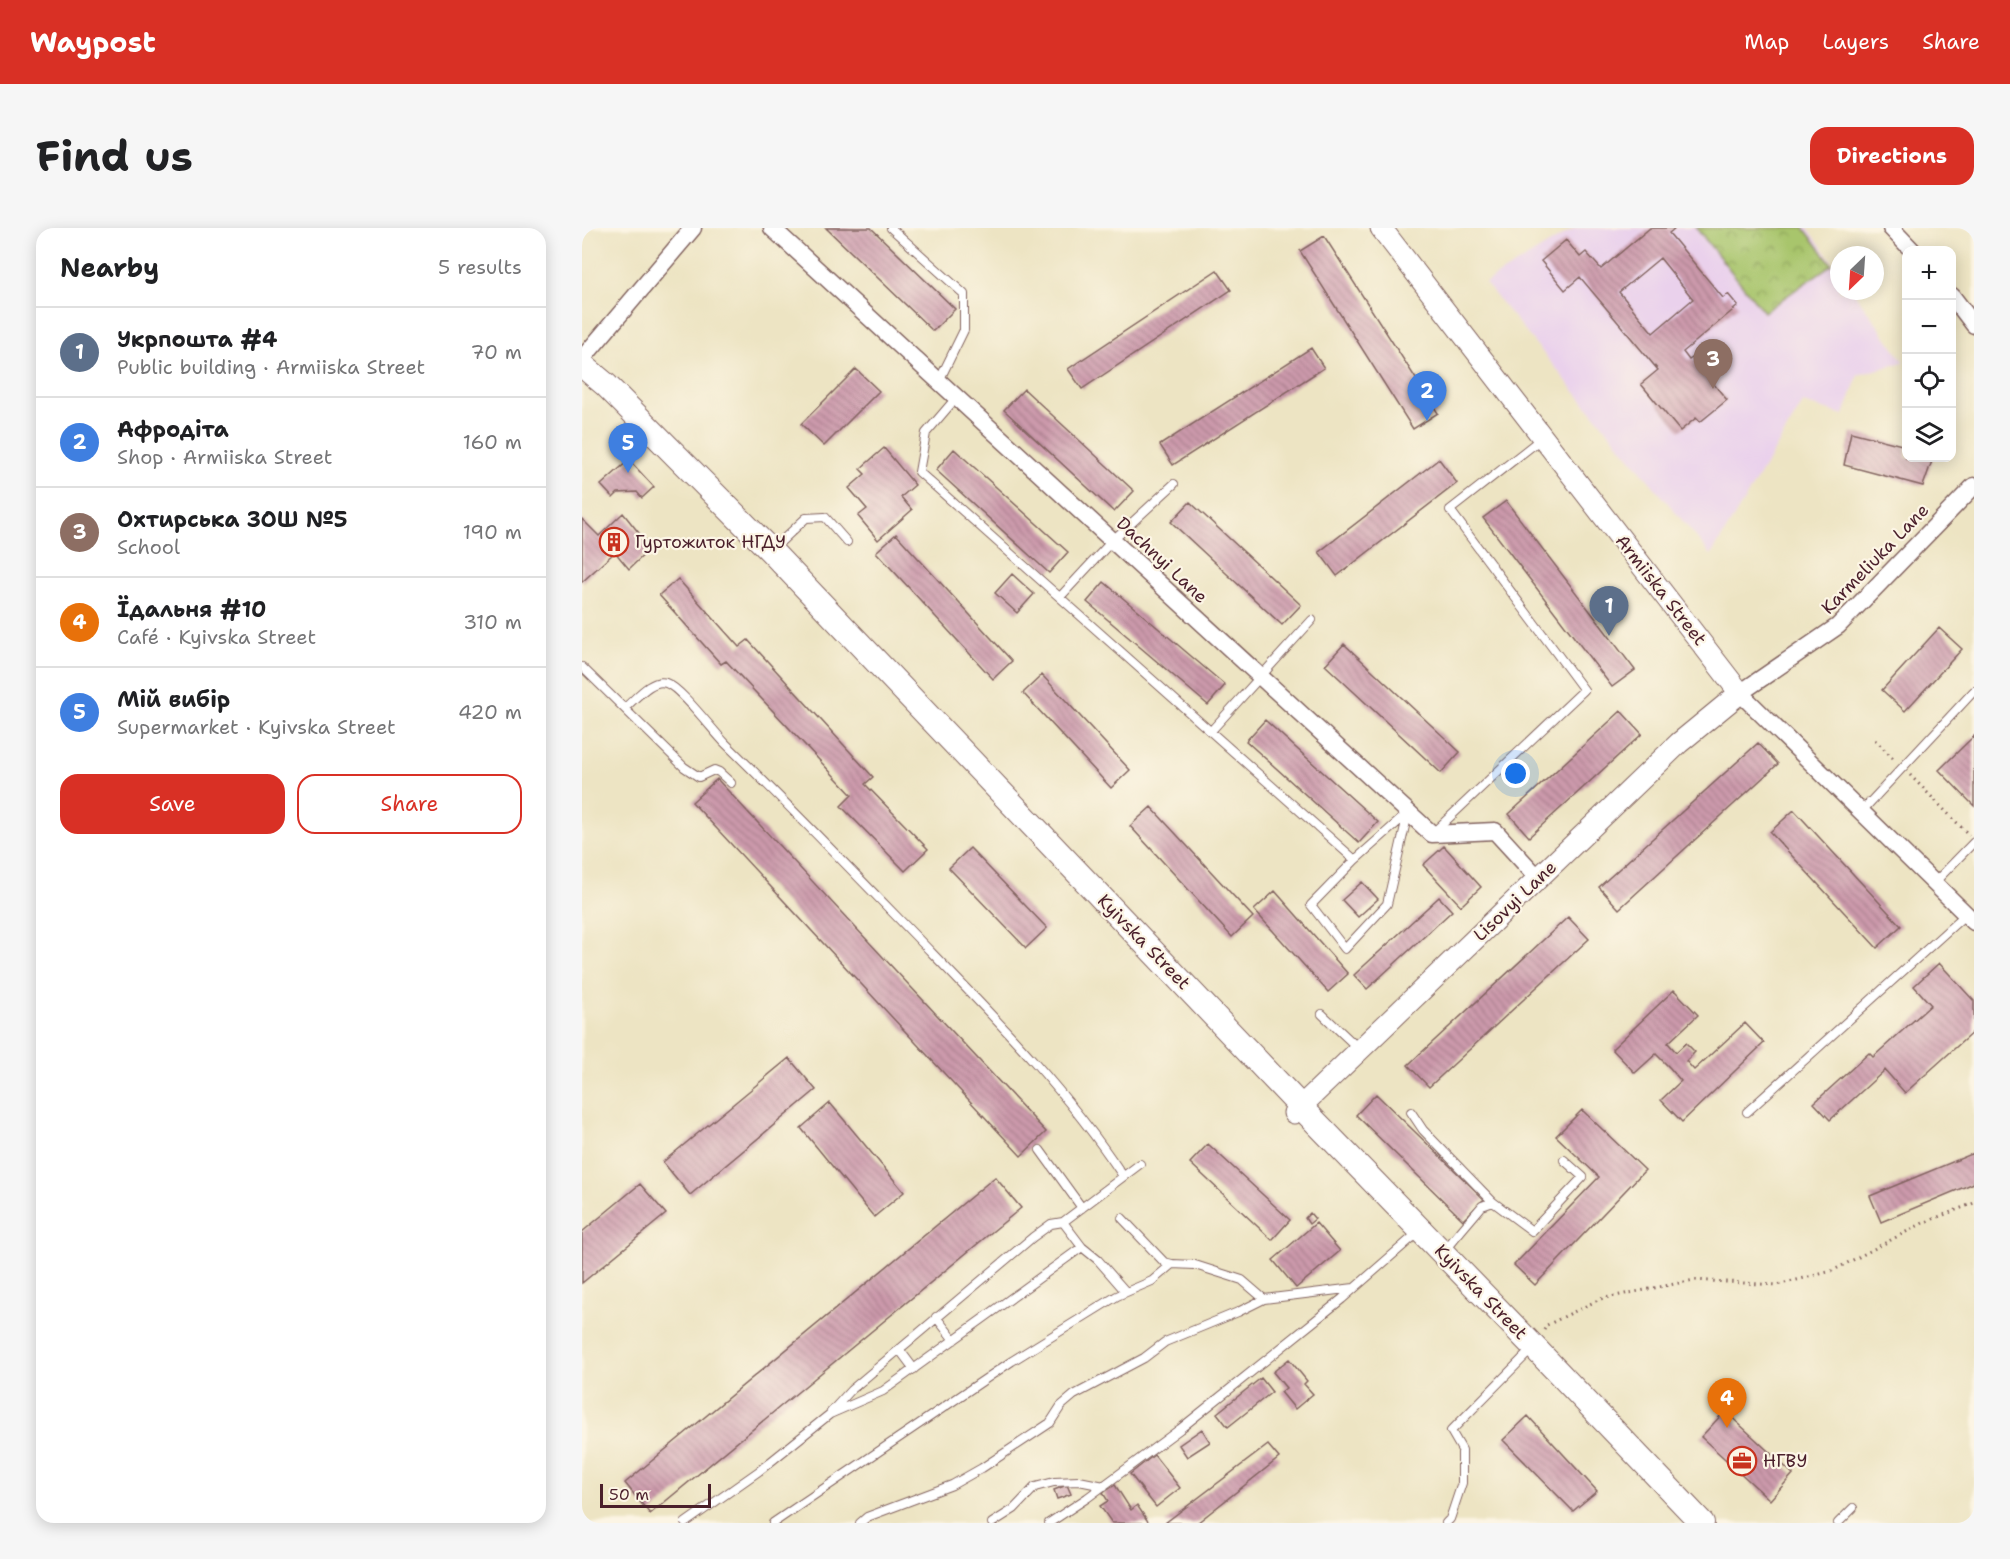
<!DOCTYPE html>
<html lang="en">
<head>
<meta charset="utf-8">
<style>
  body { margin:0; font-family:"Shantell Sans",sans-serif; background:#f6f6f6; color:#202124 }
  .controls { position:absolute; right:18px; top:18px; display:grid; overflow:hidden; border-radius:12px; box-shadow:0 3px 15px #0003 }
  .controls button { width:54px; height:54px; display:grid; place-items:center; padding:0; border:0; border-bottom:2px solid #e0e0e0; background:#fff; color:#202124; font:30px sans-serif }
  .compass { position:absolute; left:1248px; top:18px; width:54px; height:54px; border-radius:50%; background:#fff; box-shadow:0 3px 15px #0003; rotate:205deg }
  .scale { position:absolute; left:18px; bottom:15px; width:111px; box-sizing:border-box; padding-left:6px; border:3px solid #4a1f2b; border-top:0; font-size:16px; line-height:21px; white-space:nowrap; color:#4a1f2b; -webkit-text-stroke:4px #fcf5e5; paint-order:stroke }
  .you { position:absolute; left:934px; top:546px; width:21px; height:21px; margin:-15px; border:4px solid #fff; border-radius:50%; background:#1a73e8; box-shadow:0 0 0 9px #1a73e833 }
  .badge { display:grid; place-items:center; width:39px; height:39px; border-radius:50%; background:#d93025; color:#fff; font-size:20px; font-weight:700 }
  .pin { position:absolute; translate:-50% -50px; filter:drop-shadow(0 2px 3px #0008) }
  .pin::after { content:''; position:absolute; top:32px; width:21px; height:18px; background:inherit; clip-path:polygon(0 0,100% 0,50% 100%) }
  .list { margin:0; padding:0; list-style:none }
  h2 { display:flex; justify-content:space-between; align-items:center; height:78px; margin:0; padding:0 24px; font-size:26px }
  h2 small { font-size:20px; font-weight:400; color:#757577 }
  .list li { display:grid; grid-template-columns:39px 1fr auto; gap:18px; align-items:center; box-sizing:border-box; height:90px; padding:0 24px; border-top:2px solid #e0e0e0 }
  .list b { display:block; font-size:22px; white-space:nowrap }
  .list p { margin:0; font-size:20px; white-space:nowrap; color:#757577 }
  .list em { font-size:20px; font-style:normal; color:#757577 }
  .actions { display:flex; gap:12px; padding:18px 24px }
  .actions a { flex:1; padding:14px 0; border:2px solid #d93025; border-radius:18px; text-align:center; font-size:21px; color:#d93025 }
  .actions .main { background:#d93025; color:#fff }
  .icon { flex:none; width:33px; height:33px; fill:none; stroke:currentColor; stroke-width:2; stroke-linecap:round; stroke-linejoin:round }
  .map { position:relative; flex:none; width:1392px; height:1295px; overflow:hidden; border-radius:18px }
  header { display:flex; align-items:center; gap:36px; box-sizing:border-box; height:84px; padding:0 30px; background:#d93025; color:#fff }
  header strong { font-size:28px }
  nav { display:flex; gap:33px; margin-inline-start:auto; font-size:21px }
  .intro { display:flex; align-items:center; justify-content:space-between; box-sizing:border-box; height:144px; padding:0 36px }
  h1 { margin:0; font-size:42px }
  .button { padding:15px 27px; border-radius:18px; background:#d93025; color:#fff; font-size:21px; font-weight:700 }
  main { display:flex; gap:36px; padding:0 36px }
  aside { flex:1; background:#fff; border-radius:18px; box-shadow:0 3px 15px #0003 }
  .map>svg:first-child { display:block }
  .built { fill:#ead1ec }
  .park { fill:url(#park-crowns); stroke:#79724c; stroke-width:1.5 }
  .building { fill:url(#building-back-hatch); fill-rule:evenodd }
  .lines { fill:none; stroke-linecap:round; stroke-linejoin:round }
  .service-casing { stroke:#836460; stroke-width:10 }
  .minor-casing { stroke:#836460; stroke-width:19 }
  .tertiary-casing { stroke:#836460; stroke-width:23 }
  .secondary-casing { stroke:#836460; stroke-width:26 }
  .path { stroke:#836460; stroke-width:3; stroke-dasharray:1.5 4.5; stroke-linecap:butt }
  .service { stroke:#fff; stroke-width:8 }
  .minor { stroke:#fff; stroke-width:16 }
  .tertiary { stroke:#fff; stroke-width:21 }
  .secondary { stroke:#fff; stroke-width:24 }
  .labels { text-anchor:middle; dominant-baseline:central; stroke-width:4.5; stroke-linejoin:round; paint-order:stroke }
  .poi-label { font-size:18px; fill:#4a1f2b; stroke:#fcf5e5; text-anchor:start }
  .street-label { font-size:18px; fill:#4a1f2b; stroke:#fcf5e5 }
</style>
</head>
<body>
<header>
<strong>Waypost</strong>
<nav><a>Map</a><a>Layers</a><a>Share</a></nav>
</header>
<div class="intro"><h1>Find us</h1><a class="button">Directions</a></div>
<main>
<aside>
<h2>Nearby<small>5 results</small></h2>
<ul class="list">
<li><span class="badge" style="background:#5c6f8a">1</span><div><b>Укрпошта #4</b><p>Public building · Armiiska Street</p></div><em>70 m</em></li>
<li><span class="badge" style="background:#3f7fe0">2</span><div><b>Афродіта</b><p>Shop · Armiiska Street</p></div><em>160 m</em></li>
<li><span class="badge" style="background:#8d6e63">3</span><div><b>Охтирська ЗОШ №5</b><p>School</p></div><em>190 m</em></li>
<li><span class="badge" style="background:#e8710a">4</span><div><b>Їдальня #10</b><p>Café · Kyivska Street</p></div><em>310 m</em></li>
<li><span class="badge" style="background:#3f7fe0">5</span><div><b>Мій вибір</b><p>Supermarket · Kyivska Street</p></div><em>420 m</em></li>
</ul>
<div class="actions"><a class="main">Save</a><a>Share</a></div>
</aside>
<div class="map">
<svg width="1392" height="1295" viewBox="0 0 1392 1295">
  <defs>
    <pattern id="park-crowns" width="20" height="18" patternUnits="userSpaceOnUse" patternTransform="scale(1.5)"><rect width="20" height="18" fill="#a8c56c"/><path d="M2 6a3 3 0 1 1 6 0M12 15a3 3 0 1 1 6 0" fill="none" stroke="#8b9f59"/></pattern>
    <pattern id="building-back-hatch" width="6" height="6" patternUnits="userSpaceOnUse" patternTransform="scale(1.5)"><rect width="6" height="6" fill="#cc9aac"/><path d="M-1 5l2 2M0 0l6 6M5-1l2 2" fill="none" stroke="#a87d8c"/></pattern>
  </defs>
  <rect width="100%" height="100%" fill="#fcf5e5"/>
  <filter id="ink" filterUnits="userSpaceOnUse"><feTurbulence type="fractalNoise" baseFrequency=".0167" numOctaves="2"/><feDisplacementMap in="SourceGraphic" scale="12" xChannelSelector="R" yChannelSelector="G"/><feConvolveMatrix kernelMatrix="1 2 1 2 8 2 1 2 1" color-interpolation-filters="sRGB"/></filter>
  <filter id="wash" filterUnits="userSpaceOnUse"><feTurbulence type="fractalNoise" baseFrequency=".008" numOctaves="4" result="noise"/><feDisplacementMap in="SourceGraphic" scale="24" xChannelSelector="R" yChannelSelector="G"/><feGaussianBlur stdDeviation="1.35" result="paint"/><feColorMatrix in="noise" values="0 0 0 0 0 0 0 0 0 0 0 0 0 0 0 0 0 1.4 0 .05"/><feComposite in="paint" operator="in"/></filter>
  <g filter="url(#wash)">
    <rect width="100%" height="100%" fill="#ede4c3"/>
    <!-- built -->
    <path class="built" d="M993 0H1226L1257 43V63H1271L1322 134 1276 147 1262 187 1221 175 1129 327 903 55Z"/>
    <!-- park -->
    <path class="park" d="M1114 0H1222L1250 36 1182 84Z"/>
    <g id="blocks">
      <!-- building -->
      <path class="building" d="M244 0H289L373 81 351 103Z
        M1068 0H1093L1087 5 1141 70 1146 66 1156 78 1101 124 1107 132 1110 130 1145 172 1118 194 1114 190 1098 203 1059 156 1076 142 998 49 983 62 959 33 984 12 998 29 1004 24 1019 41ZM1078 30 1111 71 1071 105 1037 64Z
        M742 8 856 185 831 201 718 23Z
        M635 42 649 62 500 161 486 141Z
        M729 120 742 140 591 237 578 217Z
        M274 141 297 163 242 218 219 196Z
        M442 161 552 263 532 284 422 182Z
        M1269 204 1324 218V230H1351L1341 258 1262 237Z
        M302 220 333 257 319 269 330 282 296 312 276 288 285 281 267 260 283 246 278 241Z
        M372 221 486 324 467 345 354 242Z
        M857 231 875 255 755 348 737 324Z
        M47 232 72 259 60 270 55 264 36 265 31 270 19 257Z
        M924 273 1053 442 1030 459 901 290Z
        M608 274 719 377 700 397 589 294Z
        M41 285 69 320 47 341 33 324 0 354V291L17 308Z
        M314 306 430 433 411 451 294 324Z
        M430 346 452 366 435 385 413 365Z
        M96 351 157 419 166 412 291 549 283 556 346 621 323 643 259 578 270 567 144 433 139 436 77 367Z
        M522 354 643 457 626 477 505 374Z
        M1357 400 1380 421 1323 483 1300 462Z
        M762 416 878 524 859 545 743 437Z
        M460 447 548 542 529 560 441 465Z
        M1039 483 1060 506 947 609 927 586Z
        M683 492 796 594 777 615 664 513Z
        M1392 508V578L1357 542Z
        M1176 515 1196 536 1037 681 1017 659Z
        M135 551 464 904 439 928 110 574Z
        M569 579 671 689 650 709 548 598Z
        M1212 582 1319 698 1295 720 1188 604Z
        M862 618 899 659 879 678 841 637Z
        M388 620 465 700 444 720 367 640Z
        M780 654 796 671 776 689 760 672Z
        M693 663 766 746 746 764 672 682Z
        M857 669 870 683 785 761 772 747Z
        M986 689 1007 711 847 859 826 837Z
        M1357 735 1392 773V803L1323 865 1303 842 1248 892 1232 875 1287 825 1291 829 1349 777 1332 758Z
        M1092 762 1116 787 1086 815 1094 824 1104 815 1113 824 1104 833 1112 842 1163 795 1182 815 1100 894 1079 872 1099 853 1088 840 1074 826 1053 845 1030 821Z
        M207 830 234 862 108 967 81 934Z
        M794 866 902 971 881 992 774 887Z
        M248 875 322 964 292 989 219 900Z
        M1000 882 1063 942 953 1057 932 1037 1017 949 974 908Z
        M626 916 708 992 690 1012 608 935Z
        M1392 925V955L1299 994 1288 968Z
        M413 949 439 980 68 1286 43 1255Z
        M58 956 84 986 0 1055V1004Z
        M728 985 733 991 727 996 723 990Z
        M734 995 758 1023 714 1060 691 1032Z
        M707 1131 725 1153 722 1156 731 1166 713 1181 699 1164 704 1160 691 1144Z
        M679 1150 690 1164 646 1199 635 1185Z
        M1143 1183 1211 1246 1188 1272 1119 1209Z
        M946 1188 1015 1263 991 1283 921 1212Z
        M620 1201 628 1214 605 1229 597 1217Z
        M686 1217 697 1230 615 1295H583Z
        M572 1227 598 1260 574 1279 548 1246Z
        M485 1257 489 1266 475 1271 472 1262Z
        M533 1257 549 1282 555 1277 567 1295H530L518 1278 526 1273 521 1265Z"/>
    </g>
  </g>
  <g filter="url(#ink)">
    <use href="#blocks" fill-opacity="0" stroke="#836460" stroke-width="1.5"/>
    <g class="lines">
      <!-- service casing -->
      <g class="service-casing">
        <path id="service" d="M309 0 382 66V102L357 153
          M374 170 344 205 337 244 773 632 826 585
          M191 321 224 290 243 289 265 314
          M478 369 530 313 592 256
          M0 439 102 539 117 549 132 542 137 544 149 555
          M46 477C55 469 71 450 84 455 99 460 131 503 144 516 214 584 281 654 349 724 417 794 487 866 541 948
          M629 503 730 392
          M1279 584 1392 463
          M852 604 1002 462 868 282 960 210
          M773 632 729 677 763 721 805 676 826 585
          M1352 655 1392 614
          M740 786 778 822
          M829 884 841 902 911 974
          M1165 884 1384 686
          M458 922 500 980
          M540 990 582 1034 590 1036
          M861 1024 900 978 911 974 950 1003 1001 949 982 932
          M544 1064 516 1032 500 1019 481 994 558 936
          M354 1089 372 1112
          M317 1121 332 1141
          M249 1184 269 1162 451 1009 469 996 481 994
          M103 1295 177 1243 248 1186 301 1163 500 1019
          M191 1295 430 1133 535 1068 570 1053 590 1036 613 1037 660 1052 682 1071
          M278 1295 285 1289 370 1257 400 1240 468 1195 479 1178 492 1167 562 1130 583 1114 656 1084 682 1071 772 1060
          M410 1295 432 1281 453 1259 472 1254 497 1253 522 1258
          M467 1295 505 1270 598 1201 760 1071 832 1008
          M864 1295 868 1291 880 1255V1222L869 1203 951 1120
          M1256 1295 1271 1280"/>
      </g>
      <!-- minor casing -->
      <g class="minor-casing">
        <path id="minor" d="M190 0 850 606 913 603 957 651
          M1309 0 1330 22
          M1370 68 1392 97
          M0 131 111 0
          M1392 258 1256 398 1158 465 1392 694"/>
      </g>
      <!-- tertiary casing -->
      <g class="tertiary-casing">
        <path id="tertiary" d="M712 885 1097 515 1158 465 799 0"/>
      </g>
      <!-- secondary casing -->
      <g class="secondary-casing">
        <path id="secondary" d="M0 137 24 157 189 323 719 879 952 1119 1120 1295"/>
      </g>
      <!-- path -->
      <path class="path" d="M1293 512 1313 532
        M1328 547 1387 607
        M962 1102 965 1097 1018 1071 1112 1052 1195 1057 1250 1043 1341 995 1392 975"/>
      <!-- service -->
      <use href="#service" class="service"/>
      <!-- minor -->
      <use href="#minor" class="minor"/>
      <!-- tertiary -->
      <use href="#tertiary" class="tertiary"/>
      <!-- secondary -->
      <use href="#secondary" class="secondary"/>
    </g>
  </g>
  <!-- icons -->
  <defs>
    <g id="building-ring" transform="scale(1.5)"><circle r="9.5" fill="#fcf5e5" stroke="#c8321e" stroke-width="1.5"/><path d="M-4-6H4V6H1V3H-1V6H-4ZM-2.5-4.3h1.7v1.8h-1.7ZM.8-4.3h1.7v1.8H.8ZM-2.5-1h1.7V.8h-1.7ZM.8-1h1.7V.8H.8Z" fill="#c8321e"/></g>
    <g id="office-ring" transform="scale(1.5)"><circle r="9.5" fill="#fcf5e5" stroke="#c8321e" stroke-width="1.5"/><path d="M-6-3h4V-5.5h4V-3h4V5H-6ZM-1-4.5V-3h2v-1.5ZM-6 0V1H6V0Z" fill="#c8321e"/></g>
  </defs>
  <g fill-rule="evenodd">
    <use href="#building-ring" x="32" y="314"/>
    <use href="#office-ring" x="1160" y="1233"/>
  </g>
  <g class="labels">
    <!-- poi labels -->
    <g class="poi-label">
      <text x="53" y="314">Гуртожиток НГДУ</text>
      <text x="1181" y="1233">НГВУ</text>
    </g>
    <!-- street labels -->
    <g class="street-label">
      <text transform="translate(1293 331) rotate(-46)">Karmeliuka Lane</text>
      <text transform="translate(580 332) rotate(43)">Dachnyi Lane</text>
      <text transform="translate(1079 362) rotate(52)">Armiiska Street</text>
      <text transform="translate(933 673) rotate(-44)">Lisovyi Lane</text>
      <text transform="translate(562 714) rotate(46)">Kyivska Street</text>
      <text transform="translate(899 1064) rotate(46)">Kyivska Street</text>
    </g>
  </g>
</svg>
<div class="controls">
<button>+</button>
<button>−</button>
<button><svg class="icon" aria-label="locate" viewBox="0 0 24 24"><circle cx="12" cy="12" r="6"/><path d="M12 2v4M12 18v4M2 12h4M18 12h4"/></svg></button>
<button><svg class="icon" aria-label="layers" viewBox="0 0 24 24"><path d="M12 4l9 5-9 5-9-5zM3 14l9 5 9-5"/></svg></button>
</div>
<svg class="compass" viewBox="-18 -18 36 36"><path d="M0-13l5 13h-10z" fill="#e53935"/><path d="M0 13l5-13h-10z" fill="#757577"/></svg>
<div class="scale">50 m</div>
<div class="you"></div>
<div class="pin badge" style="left:1027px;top:408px;background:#5c6f8a">1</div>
<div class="pin badge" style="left:845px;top:193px;background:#3f7fe0">2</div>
<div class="pin badge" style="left:1131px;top:161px;background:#8d6e63">3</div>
<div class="pin badge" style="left:1145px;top:1200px;background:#e8710a">4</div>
<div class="pin badge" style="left:46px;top:245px;background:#3f7fe0">5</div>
</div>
</main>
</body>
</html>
